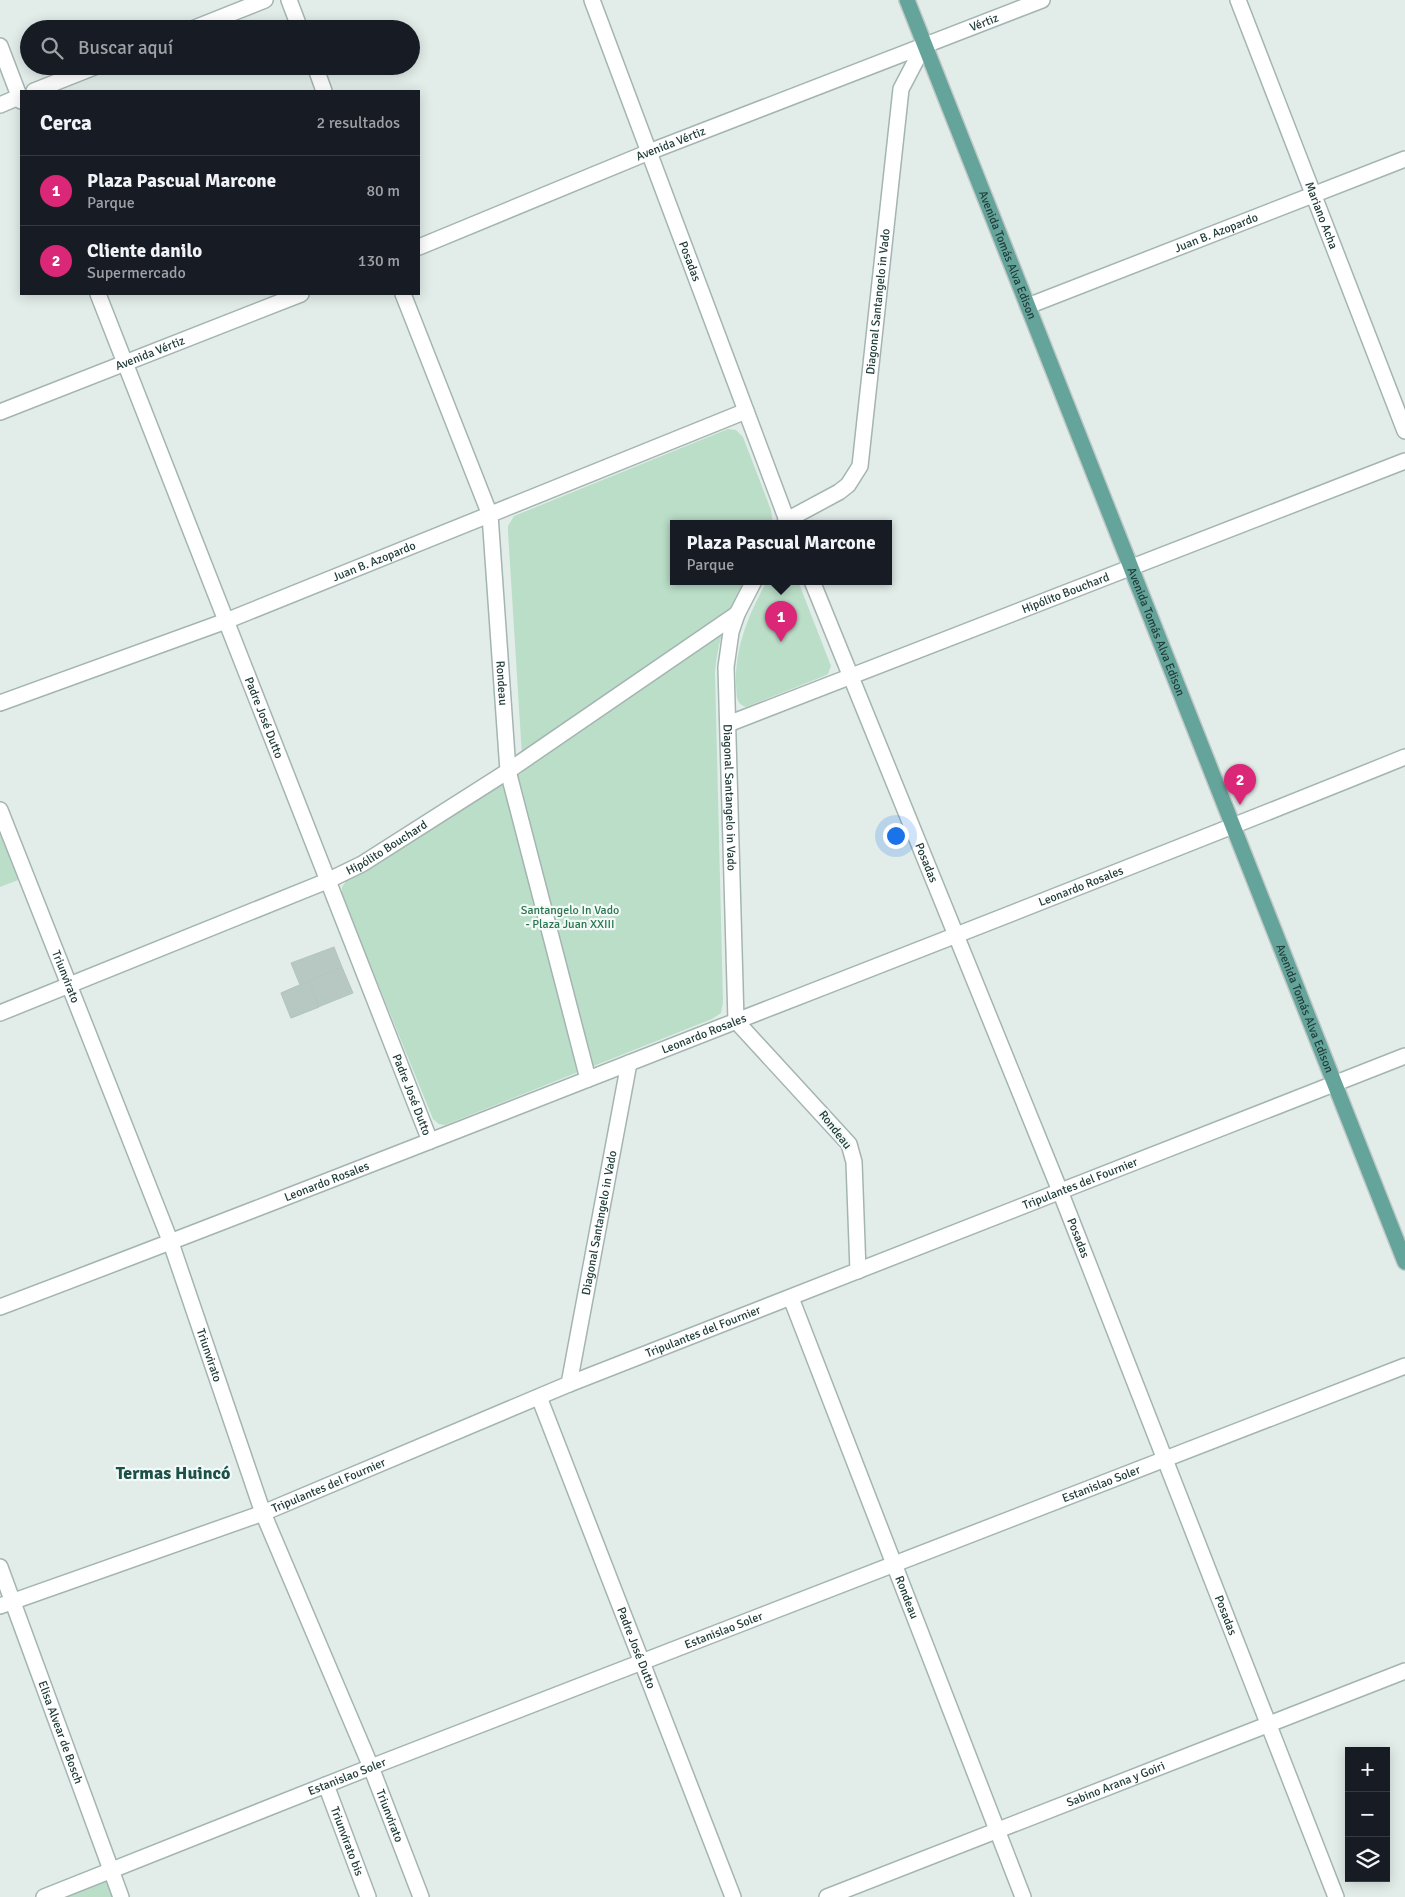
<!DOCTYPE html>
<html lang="es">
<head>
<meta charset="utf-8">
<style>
  body { margin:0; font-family:Signika,sans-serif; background:#242831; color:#f1f3f6 }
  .controls { position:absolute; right:15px; bottom:15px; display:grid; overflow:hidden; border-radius:0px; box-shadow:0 2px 12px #0003 }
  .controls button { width:45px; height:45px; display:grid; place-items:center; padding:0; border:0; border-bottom:1px solid #363941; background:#171b24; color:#f1f3f6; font:25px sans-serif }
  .you { position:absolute; left:895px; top:835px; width:18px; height:18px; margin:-12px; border:4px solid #fff; border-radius:50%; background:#1a73e8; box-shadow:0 0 0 8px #1a73e833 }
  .badge { display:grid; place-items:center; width:32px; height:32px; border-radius:50%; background:#db2777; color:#fff; font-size:16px; font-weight:700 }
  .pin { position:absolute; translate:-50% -41px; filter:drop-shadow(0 1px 2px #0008) }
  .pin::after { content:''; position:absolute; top:26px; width:18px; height:15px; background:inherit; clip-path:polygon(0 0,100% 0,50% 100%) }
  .popup { position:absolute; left:670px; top:520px; width:222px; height:65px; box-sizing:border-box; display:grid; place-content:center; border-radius:0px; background:#171b24; filter:drop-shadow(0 1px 4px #0005); font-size:16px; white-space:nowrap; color:#9ea1a6 }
  .popup b { font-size:19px; color:#f1f3f6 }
  .popup::after { content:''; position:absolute; left:50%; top:100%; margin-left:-10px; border:10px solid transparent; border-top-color:#171b24 }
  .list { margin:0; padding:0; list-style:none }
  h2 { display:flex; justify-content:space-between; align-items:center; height:65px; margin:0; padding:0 20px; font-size:21px }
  h2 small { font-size:16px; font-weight:400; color:#9ea1a6 }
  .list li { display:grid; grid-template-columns:32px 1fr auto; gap:15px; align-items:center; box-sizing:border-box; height:70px; padding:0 20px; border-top:1px solid #363941 }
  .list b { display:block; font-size:19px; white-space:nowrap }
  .list p { margin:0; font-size:16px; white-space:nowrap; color:#9ea1a6 }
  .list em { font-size:16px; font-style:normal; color:#9ea1a6 }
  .icon { flex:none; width:28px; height:28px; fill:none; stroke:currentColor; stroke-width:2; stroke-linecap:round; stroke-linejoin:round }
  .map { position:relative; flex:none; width:1405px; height:1897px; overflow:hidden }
  .search { position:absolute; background:#171b24; box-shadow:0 2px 12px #0003; left:20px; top:20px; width:400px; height:55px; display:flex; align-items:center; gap:12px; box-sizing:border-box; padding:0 18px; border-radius:28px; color:#9ea1a6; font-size:19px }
  .panel { position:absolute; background:#171b24; box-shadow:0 2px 12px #0003; left:20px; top:90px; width:400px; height:205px; border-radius:0px }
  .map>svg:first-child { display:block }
  .green { fill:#badec8 }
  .building { fill:#b7c7c2; stroke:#b4c6c1 }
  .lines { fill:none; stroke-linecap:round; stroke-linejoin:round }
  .minor-casing { stroke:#a4b5b1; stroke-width:18 }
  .major-casing { stroke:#c1c9c8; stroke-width:18 }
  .minor { stroke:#fff; stroke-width:15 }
  .major { stroke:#65a49a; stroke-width:15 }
  .labels { text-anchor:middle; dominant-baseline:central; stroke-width:4.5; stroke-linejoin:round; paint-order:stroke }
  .street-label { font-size:12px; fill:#213e3a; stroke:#f2f9f6 }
  .park-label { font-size:12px; fill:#2a7650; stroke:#f2f9f6 }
  .district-label { font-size:18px; font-weight:bold; fill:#1c514a; stroke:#f2f9f6 }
</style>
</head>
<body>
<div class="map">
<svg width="1405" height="1897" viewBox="0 0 1405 1897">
  <rect width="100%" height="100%" fill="#e2ede9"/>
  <!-- green -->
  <path class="green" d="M728 429 736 430 743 437 771 510 773 523H674V581H745C727 614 719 635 715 672L723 1002 721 1013 712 1019 445 1125 439 1124 433 1119 342 895V887L347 880 366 871 523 772 508 532V526L514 516Z
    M767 581H798L831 666 828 674 824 676 746 707C735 704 737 694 736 684 735 646 749 614 767 581Z
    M0 828 26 877 0 887Z
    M111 1872 123 1897H44Z"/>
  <!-- building -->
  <path class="building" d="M334 947 342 967 300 985 291 963Z
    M342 967 353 993 291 1018 281 993Z
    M309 981 319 1007 291 1018 281 993Z"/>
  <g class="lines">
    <!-- minor casing -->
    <g class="minor-casing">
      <g id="minor">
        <path d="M289 0 300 29"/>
        <path id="s1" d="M592 0 788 523"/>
        <path id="s2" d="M1238 0 1405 431"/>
        <path d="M192 29 265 0"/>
        <path d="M0 46 21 101"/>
        <path d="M315 66 324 91"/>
        <path d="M34 91 97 66"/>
        <path d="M0 105 21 96"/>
        <path id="s3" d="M419 247 649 152 1042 0"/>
        <path id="s4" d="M98 294 430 1141"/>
        <path id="s5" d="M403 294 490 515 508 771 588 1079"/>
        <path id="s6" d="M1028 306 1405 159"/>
        <path id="s7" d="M0 412 301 294"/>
        <path id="s8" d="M785 523 787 520 839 492 848 485 860 466 901 89 924 45"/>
        <path id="s9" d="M754 581 737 614 731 632 726 667 736 1021 849 1144 854 1162 858 1271"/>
        <path id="s10" d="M812 581 1060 1191 1336 1897"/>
        <path id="s11" d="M0 703 226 621 746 411"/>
        <path id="s12" d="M728 724 1405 461"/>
        <path id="s13" d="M0 810 171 1243 263 1513 371 1767 421 1897"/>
        <path id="s14" d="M0 1013 327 881 362 864 508 771 737 614"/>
        <path id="s15" d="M791 1298 1023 1897"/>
        <path id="s16" d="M0 1307C241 1216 481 1121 721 1027 949 938 1178 849 1405 757"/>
        <path id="s17" d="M569 1384 629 1063"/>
        <path id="s18" d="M539 1397 733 1897"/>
        <path id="s19" d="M0 1567 121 1897"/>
        <path id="s20" d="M0 1606 263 1513 569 1384 1405 1056"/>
        <path id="s21" d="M326 1785 368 1897"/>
        <path id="s22" d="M44 1897 371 1767 1405 1366"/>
        <path id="s23" d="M827 1897 1405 1671"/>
      </g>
    </g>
    <!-- major casing -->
    <g class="major-casing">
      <g id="major">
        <path id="s24" d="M907 0 1405 1262"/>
      </g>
    </g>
    <!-- minor -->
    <use href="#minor" class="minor"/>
    <!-- major -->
    <use href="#major" class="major"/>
  </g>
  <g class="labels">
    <!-- street labels -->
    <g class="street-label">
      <text stroke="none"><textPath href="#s3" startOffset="608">Vértiz</textPath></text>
      <text stroke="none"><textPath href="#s3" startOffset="272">Avenida Vértiz</textPath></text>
      <text stroke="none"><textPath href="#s2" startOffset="231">Mariano Acha</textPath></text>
      <text stroke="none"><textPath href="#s6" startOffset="202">Juan B. Azopardo</textPath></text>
      <text stroke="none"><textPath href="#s24" startOffset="274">Avenida Tomás Alva Edison</textPath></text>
      <text stroke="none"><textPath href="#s1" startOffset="279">Posadas</textPath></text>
      <text stroke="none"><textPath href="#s8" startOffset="262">Diagonal Santangelo in Vado</textPath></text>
      <text stroke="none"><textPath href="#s7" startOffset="161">Avenida Vértiz</textPath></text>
      <text stroke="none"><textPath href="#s11" startOffset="400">Juan B. Azopardo</textPath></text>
      <text stroke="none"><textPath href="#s12" startOffset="362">Hipólito Bouchard</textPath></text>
      <text stroke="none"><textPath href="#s24" startOffset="679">Avenida Tomás Alva Edison</textPath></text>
      <text stroke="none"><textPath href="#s5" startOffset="406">Rondeau</textPath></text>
      <text stroke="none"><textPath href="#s4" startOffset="455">Padre José Dutto</textPath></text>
      <text stroke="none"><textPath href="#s9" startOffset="222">Diagonal Santangelo in Vado</textPath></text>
      <text stroke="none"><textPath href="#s14" startOffset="421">Hipólito Bouchard</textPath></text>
      <text stroke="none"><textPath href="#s10" startOffset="304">Posadas</textPath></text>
      <text stroke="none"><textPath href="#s16" startOffset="1160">Leonardo Rosales</textPath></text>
      <text stroke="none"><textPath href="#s13" startOffset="179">Triunvirato</textPath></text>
      <text stroke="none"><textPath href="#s24" startOffset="1084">Avenida Tomás Alva Edison</textPath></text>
      <text stroke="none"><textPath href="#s16" startOffset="755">Leonardo Rosales</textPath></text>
      <text stroke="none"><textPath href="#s4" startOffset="860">Padre José Dutto</textPath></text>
      <text transform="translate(835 1130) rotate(52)">Rondeau</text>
      <text stroke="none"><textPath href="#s16" startOffset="350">Leonardo Rosales</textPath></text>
      <text stroke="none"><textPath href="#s20" startOffset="1160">Tripulantes del Fournier</textPath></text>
      <text stroke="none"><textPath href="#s17" startOffset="164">Diagonal Santangelo in Vado</textPath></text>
      <text stroke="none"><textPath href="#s10" startOffset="709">Posadas</textPath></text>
      <text stroke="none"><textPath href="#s20" startOffset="755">Tripulantes del Fournier</textPath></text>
      <text stroke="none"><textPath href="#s13" startOffset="584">Triunvirato</textPath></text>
      <text stroke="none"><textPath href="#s22" startOffset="1135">Estanislao Soler</textPath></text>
      <text stroke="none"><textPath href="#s20" startOffset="350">Tripulantes del Fournier</textPath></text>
      <text stroke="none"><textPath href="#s15" startOffset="321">Rondeau</textPath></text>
      <text stroke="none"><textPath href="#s10" startOffset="1114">Posadas</textPath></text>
      <text stroke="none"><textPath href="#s22" startOffset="730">Estanislao Soler</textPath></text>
      <text stroke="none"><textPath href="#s18" startOffset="269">Padre José Dutto</textPath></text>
      <text stroke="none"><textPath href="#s19" startOffset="176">Elisa Alvear de Bosch</textPath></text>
      <text stroke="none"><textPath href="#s22" startOffset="326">Estanislao Soler</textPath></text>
      <text stroke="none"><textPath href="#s23" startOffset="310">Sabino Arana y Goiri</textPath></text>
      <text stroke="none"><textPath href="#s13" startOffset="1079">Triunvirato</textPath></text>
      <text stroke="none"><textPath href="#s21" startOffset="60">Triunvirato bis</textPath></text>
    </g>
    <!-- park labels -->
    <g class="park-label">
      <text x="570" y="910">Santangelo In Vado<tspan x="570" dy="14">- Plaza Juan XXIII</tspan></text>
    </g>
    <!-- district labels -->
    <g class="district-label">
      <text x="173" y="1473">Termas Huincó</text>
    </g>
  </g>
</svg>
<div class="controls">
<button>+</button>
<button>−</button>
<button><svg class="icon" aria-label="layers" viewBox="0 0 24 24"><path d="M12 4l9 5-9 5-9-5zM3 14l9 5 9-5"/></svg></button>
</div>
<div class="you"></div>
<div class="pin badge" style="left:781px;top:642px">1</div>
<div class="popup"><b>Plaza Pascual Marcone</b>Parque</div>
<div class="pin badge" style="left:1240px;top:805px">2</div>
<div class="search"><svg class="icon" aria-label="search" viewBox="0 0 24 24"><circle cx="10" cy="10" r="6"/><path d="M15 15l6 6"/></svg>Buscar aquí</div>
<section class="panel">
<h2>Cerca<small>2 resultados</small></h2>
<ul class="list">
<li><span class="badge">1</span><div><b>Plaza Pascual Marcone</b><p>Parque</p></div><em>80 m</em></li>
<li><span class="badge">2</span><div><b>Cliente danilo</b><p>Supermercado</p></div><em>130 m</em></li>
</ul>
</section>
</div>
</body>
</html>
